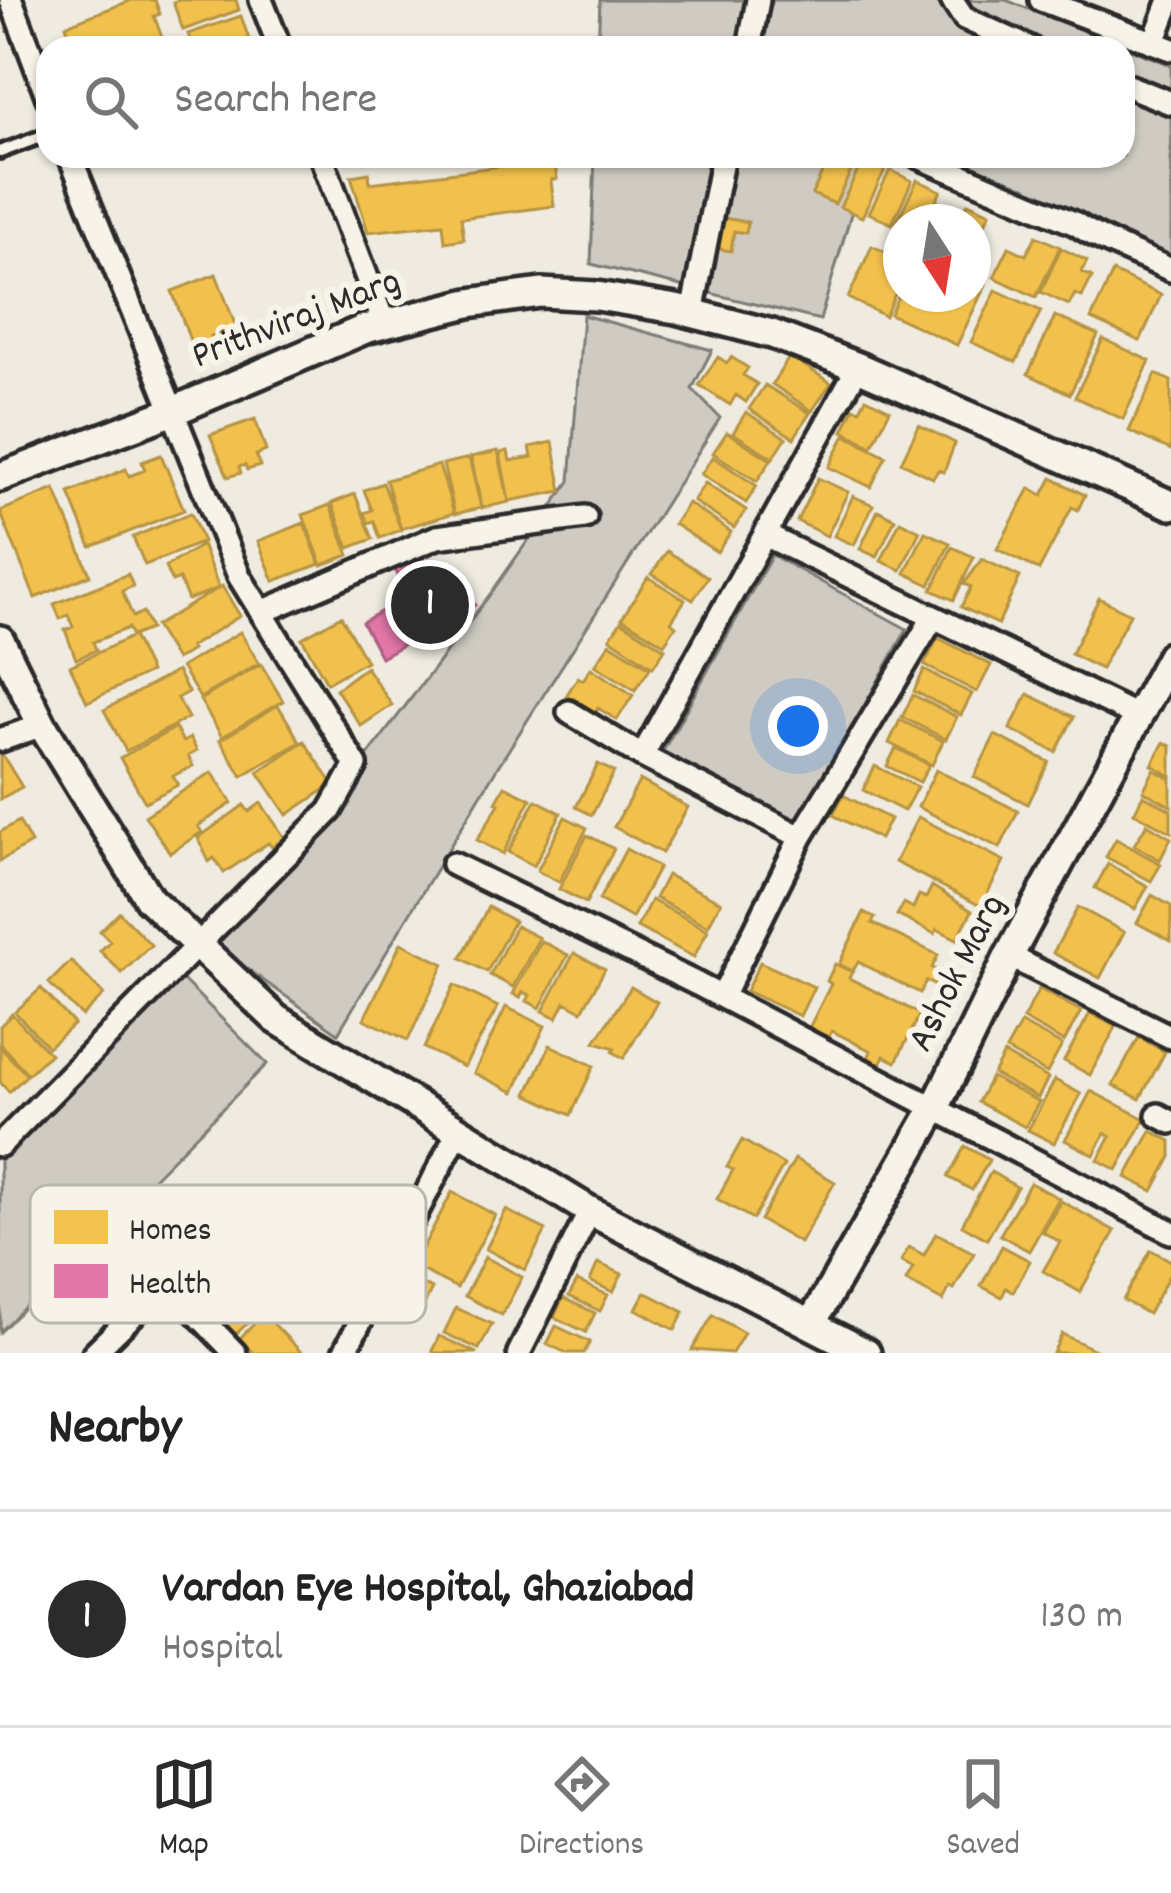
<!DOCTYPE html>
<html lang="en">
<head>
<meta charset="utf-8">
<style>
  body { margin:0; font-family:Dekko,sans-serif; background:#f6f6f6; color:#222 }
  .compass { position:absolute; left:883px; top:204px; width:108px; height:108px; border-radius:50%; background:#fff; box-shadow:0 3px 9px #0004; rotate:168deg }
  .you { position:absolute; left:798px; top:726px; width:42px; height:42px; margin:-30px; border:9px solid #fff; border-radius:50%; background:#1a73e8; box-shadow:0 0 0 18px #1a73e833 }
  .badge { display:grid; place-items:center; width:78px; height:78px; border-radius:50%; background:#2b2b2b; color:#fff; font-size:39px; font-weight:700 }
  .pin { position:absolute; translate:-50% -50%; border:6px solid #fff; box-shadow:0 3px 12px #0006 }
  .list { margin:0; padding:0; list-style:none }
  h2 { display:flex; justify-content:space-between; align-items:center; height:156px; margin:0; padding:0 48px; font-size:51px }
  h2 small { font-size:39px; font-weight:400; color:#767676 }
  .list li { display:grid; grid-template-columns:78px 1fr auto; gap:36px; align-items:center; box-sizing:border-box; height:216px; padding:0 48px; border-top:3px solid #e0e0e0 }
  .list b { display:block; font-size:45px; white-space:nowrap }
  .list p { margin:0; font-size:39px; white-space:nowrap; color:#767676 }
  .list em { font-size:39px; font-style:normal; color:#767676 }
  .icon { flex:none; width:66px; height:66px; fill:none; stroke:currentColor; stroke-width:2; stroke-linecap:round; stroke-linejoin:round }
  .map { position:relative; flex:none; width:1171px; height:1353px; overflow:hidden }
  .search { position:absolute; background:#fff; box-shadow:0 3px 9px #0004; left:36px; right:36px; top:36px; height:132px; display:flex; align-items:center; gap:30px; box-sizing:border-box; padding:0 42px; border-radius:36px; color:#767676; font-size:45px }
  .sheet { height:372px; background:#fff }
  nav { display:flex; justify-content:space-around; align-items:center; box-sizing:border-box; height:168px; border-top:3px solid #e0e0e0; background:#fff; font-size:33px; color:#767676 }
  nav a { display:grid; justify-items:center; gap:6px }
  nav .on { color:#2b2b2b }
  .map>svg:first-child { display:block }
  .green { fill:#cfcbc2; stroke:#7d7b76; stroke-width:3 }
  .homes { fill:#f2c14e; stroke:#b69444; stroke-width:3 }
  .health { fill:#e377a8; stroke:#ac6082; stroke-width:3 }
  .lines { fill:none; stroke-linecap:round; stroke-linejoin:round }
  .service-casing { stroke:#2b2b2b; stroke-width:20 }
  .minor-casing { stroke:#2b2b2b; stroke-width:30 }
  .tertiary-casing { stroke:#2b2b2b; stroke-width:36 }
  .service { stroke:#f7f3e8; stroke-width:10 }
  .minor { stroke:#f7f3e8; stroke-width:21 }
  .tertiary { stroke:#f7f3e8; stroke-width:27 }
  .labels { text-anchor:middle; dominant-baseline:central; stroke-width:12; stroke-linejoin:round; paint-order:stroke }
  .street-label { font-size:39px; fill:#2b2b2b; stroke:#f7f3e8 }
  .key { fill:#f7f3e8; stroke:#bab7af; stroke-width:3 }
  .key-label { font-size:33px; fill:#2b2b2b }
</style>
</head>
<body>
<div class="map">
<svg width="1171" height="1353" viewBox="0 0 1171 1353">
  <rect width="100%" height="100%" fill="#efebe0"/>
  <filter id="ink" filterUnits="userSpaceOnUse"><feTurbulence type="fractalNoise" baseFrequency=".00833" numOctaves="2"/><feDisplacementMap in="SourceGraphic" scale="24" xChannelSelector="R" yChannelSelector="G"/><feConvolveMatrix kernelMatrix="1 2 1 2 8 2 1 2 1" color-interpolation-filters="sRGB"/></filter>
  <g filter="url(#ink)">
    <!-- green -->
    <path class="green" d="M600 0H1006L1171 65V267L921 156H1123V48H598Z
      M595 156H868L820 320 591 264Z
      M583 315 712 350 692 389 720 418 497 768 338 1033 213 945 369 754 491 593 570 481Z
      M772 555 907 629 798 825 663 751Z
      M180 977 267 1064 0 1332V1157Z"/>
    <!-- homes -->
    <path class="homes" d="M132 0H155L160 14 154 16 166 48H75L66 25Z
      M179 0H236L239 10 183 30 173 2Z
      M241 16 251 45 193 48 188 34Z
      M517 156H554L557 179 551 180 554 206 461 218 464 239 445 242 443 224 368 232 351 176 369 173 370 183 518 164Z
      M830 156 855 163 835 204 812 194Z
      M863 160 885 170 862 217 840 207Z
      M890 170 912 181 892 224 869 213Z
      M917 180 941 191 926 222H901V225L896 223Z
      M968 203 990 213 973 250V222H959Z
      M717 217 748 222 746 233 734 231 731 251 705 246Z
      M1036 236 1060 247 1036 297 994 277 1009 247 1026 255Z
      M872 246 901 259V281L885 316 848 298Z
      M1061 248 1087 261 1082 272 1092 277 1082 297 1075 294 1069 305 1041 292Z
      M1113 272 1161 295 1140 341 1091 319Z
      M216 274 236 327 211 336 214 343 194 351 172 291Z
      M973 278 986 284 957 345 890 314 901 290V294H973Z
      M996 290 1041 311 1016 362 971 342Z
      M1055 316 1098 335 1070 394 1028 374Z
      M1103 339 1150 361 1123 419 1075 397Z
      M790 356 831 383 812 411 772 384Z
      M718 357 727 363 731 357 748 368 743 375 757 384 746 402 736 395 730 405 699 385Z
      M1156 374 1171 381V450L1129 431Z
      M765 385 810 413 794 438 749 409Z
      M866 398 890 410 872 446 843 431 854 408 860 410Z
      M746 412 786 438 773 458 733 433Z
      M255 419 266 451 256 455 260 466 247 470 245 465 239 467 241 473 228 477 210 435Z
      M919 425 955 443 944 472 938 470 933 478 901 462Z
      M727 432 771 460 757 481 713 453Z
      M845 435 886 456 871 487 829 467Z
      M553 442 562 491 509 501 500 453 508 451 510 461 532 457 530 447Z
      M498 451 509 502 482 508 471 457Z
      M161 455 184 510 91 547 69 493 126 469 129 476 145 470 142 462Z
      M713 457 757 486 746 503 701 474Z
      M469 458 481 508 455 514 443 464Z
      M439 465 454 513 401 529 386 480Z
      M818 478 848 492 827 536 797 521Z
      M1052 478 1085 495 1078 510 1072 507 1039 570 997 549 1030 488 1043 495Z
      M383 483 401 530 380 538 374 521 368 523 364 513 372 510 364 490Z
      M705 483 746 510 734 528 693 501Z
      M55 489 90 575 35 598 0 511Z
      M355 494 373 539 349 548 332 503Z
      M853 496 873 505 854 545 834 536Z
      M688 503 731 532 717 552 674 524Z
      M330 505 349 555 322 565 303 515Z
      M878 510 895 519 877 557 860 549Z
      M191 513 203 542 145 565 133 537Z
      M900 521 920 531 901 570 881 561Z
      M304 523 320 564 274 581 258 541Z
      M925 532 950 543 930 585 905 573Z
      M202 545 219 588 188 600 179 579 172 582 165 567Z
      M952 547 974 557 954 600 932 590Z
      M667 551 708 577 693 600 652 574Z
      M982 559 1020 577 998 624 961 607 971 587 964 584Z
      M128 574 133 586 122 591 133 617 143 612 150 629 132 636 128 628 93 642 96 650 76 659 65 630 73 627 68 615 60 619 54 604Z
      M648 577 685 600 671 622 676 626 664 644 622 618Z
      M222 586 240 616 190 647 192 650 176 660 155 626Z
      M1099 598 1130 614 1101 669 1071 654Z
      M341 616 366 661 327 683 302 638Z
      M621 621 665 649 653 667 610 638Z
      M240 632 259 663 200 698 181 667Z
      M133 636 150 672 87 702 70 666Z
      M938 638 991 665 977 692 924 665Z
      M610 643 650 668 635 690 595 665Z
      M261 664 283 701 222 737 200 700Z
      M366 667 392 705 361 726 336 689Z
      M591 668 633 695 617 720 598 708 591 719 581 713 585 708 566 696 578 677 583 680Z
      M924 670 972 694 961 715 914 691Z
      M177 671 188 692 177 698 188 718 126 751 104 710Z
      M1028 694 1074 717 1056 752 1010 729Z
      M913 695 957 717 946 739 902 717Z
      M278 705 300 742 242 776 220 740Z
      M900 720 943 741 932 765 889 743Z
      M175 728 183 742 190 738 197 751 188 756 193 766 173 776 178 785 145 802 120 758Z
      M995 735 1049 762 1028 804 974 777Z
      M304 741 333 784 287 815 258 772Z
      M1164 742 1171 746V776L1152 765Z
      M896 748 929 765 920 782 887 766Z
      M0 751 22 787 0 799Z
      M598 764 614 772 592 815 576 807Z
      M875 766 917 787 904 811 863 790Z
      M936 770 1018 811 1000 848 918 807Z
      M1154 770 1171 779V806L1143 791Z
      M212 772 232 803 198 826 202 832 170 853 145 816Z
      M640 780 688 807 662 853 614 827Z
      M505 786 531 799 503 854 477 840 499 804 496 802Z
      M843 795 890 819 880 839 833 815Z
      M1143 795 1171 810V832L1134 813Z
      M536 800 561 813 534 866 508 852Z
      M261 803 285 838 272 847 268 843 224 873 214 858 209 862 198 838 244 805 249 812Z
      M565 817 587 828 559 882 537 871Z
      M918 817 1004 861 981 906 895 862Z
      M19 821 31 843 0 861V832Z
      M1147 824 1171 838 1160 860 1134 845Z
      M587 835 614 849 586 903 559 889Z
      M1116 839 1161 864 1151 881 1106 857Z
      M626 849 659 867 632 918 599 900Z
      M1108 864 1148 886 1135 909 1095 888Z
      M667 875 721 902 708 926 655 898Z
      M932 886 972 911 957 939 937 929 935 934 897 915 904 903 913 908 919 895 926 898Z
      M1152 895 1171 906V941L1137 923Z
      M651 900 708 930 694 957 637 927Z
      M488 907 514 921 487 972 461 958Z
      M1078 907 1124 932 1100 978 1053 953Z
      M119 912 151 945 122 973 100 951 110 941 100 931Z
      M864 912 875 918 872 923 938 955 932 968 942 973 935 986 926 981 920 993 858 962 853 971 839 964Z
      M516 926 539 938 513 987 490 975Z
      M541 941 568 955 540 1008 527 1001 530 995 523 992 520 998 513 994Z
      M401 943 444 964 408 1040 364 1019Z
      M574 953 605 969 582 1011 565 1002 557 1018 543 1011Z
      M71 961 104 995 82 1016 49 983Z
      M760 962 814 987 800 1016 746 991Z
      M835 964 852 972 849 978 920 1014 896 1062 884 1056 880 1064 868 1058 871 1051 832 1031 828 1038 809 1028 831 984 827 981Z
      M454 985 498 1007 464 1067 424 1048Z
      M631 987 657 1002 624 1058 613 1052 615 1048 595 1042Z
      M41 988 74 1024 48 1047 15 1012Z
      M1039 989 1081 1011 1064 1042 1023 1019Z
      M506 1007 545 1026 514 1092 474 1073Z
      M1090 1013 1116 1027 1090 1075 1064 1061Z
      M12 1014 50 1054 28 1074 0 1044V1026Z
      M1021 1023 1062 1045 1047 1073 1006 1050Z
      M1139 1037 1165 1052 1140 1099 1113 1085Z
      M550 1045 594 1066 571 1115 527 1094Z
      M0 1047 27 1075 9 1092 0 1082Z
      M1004 1054 1048 1078 1038 1098 993 1074Z
      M991 1077 1039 1102 1025 1127 978 1102Z
      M1055 1080 1081 1094 1054 1143 1028 1130Z
      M1091 1091 1145 1119 1117 1170 1098 1160 1111 1136 1105 1133 1094 1155 1065 1140Z
      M1151 1131 1171 1141V1157L1153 1191 1126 1177Z
      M742 1140 784 1165 753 1219 717 1199 733 1170 727 1167Z
      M965 1146 989 1160 972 1190 948 1177Z
      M795 1159 835 1182 800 1243 760 1220Z
      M991 1172 1017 1187 987 1239 962 1225Z
      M1030 1183 1059 1198 1029 1251 1000 1235Z
      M452 1192 495 1215 457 1288 413 1266Z
      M1061 1201 1115 1231 1080 1292 1043 1271 1060 1242 1043 1232Z
      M506 1210 546 1230 525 1270 486 1249Z
      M936 1233 974 1253 954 1289 950 1287 943 1301 906 1281 913 1268 901 1261 909 1247 924 1255Z
      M1002 1246 1030 1261 1013 1292 1006 1288 1002 1297 981 1286Z
      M1151 1250 1171 1261V1272L1148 1314 1123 1300Z
      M212 1251 226 1266 220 1273 259 1312 235 1335 184 1284Z
      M485 1257 522 1277 502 1315 465 1296Z
      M598 1263 622 1274 613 1292 590 1281Z
      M405 1276 432 1289 416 1321 390 1308Z
      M577 1281 608 1295 600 1311 569 1296Z
      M645 1292 684 1312 675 1330 636 1309Z
      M563 1298 595 1313 586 1332 554 1317Z
      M456 1308 492 1324 479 1349 444 1333Z
      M264 1314 302 1353H253L239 1339Z
      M713 1315 744 1333 732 1353 692 1350Z
      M556 1326 590 1342 584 1353H567L547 1344Z
      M1062 1334 1102 1353H1053Z
      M439 1336 477 1353H435L432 1351Z"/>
    <!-- health -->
    <path class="health" d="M421 554 436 582 456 571 475 605 381 657 362 622 409 596 394 568Z"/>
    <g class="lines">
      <!-- service casing -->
      <g class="service-casing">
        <path id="service" d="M0 152 48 134"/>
      </g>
      <!-- minor casing -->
      <g class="minor-casing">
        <path id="minor" d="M11 0 48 98
          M261 0 280 48
          M952 0 964 18 1030 48
          M1041 0 1171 49
          M1154 42 1170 0
          M749 48 758 0
          M1123 84 1171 103
          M321 156 384 323
          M919 157 1076 224C1098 240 1144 257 1171 270
          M692 313 723 156
          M765 535 1139 717
          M262 612 437 537 585 517
          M569 712 642 756 801 837
          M0 740 42 725
          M642 756 858 367
          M453 864 697 984 1171 1232
          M1009 956 1171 1037
          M722 997 801 837 933 618
          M1158 1115 1171 1122
          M0 1145 330 811 356 765 239 576 70 156
          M94 1353 136 1312 143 1300 171 1287 235 1353
          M344 1353 458 1132
          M519 1353 590 1211"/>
      </g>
      <!-- tertiary casing -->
      <g class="tertiary-casing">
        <path id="tertiary" d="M0 477 171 412 365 329 469 303 541 293 597 296 676 309 772 334 858 367 1171 505
          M0 640 42 725 149 899 276 1019 590 1211 866 1353
          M811 1324 935 1108 1009 956 1171 656"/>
      </g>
      <!-- service -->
      <use href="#service" class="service"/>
      <!-- minor -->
      <use href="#minor" class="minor"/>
      <!-- tertiary -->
      <use href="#tertiary" class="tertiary"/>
    </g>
  </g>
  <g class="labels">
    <!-- street labels -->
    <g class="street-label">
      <text transform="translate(297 321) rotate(-21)">Prithviraj Marg</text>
      <text transform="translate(959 974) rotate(-63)">Ashok Marg</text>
    </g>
  </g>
  <!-- legend -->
  <rect x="30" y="1185" width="396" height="138" rx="18" class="key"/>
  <rect x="54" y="1210" width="54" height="34" fill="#f2c14e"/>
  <rect x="54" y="1264" width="54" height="34" fill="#e377a8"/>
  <g class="key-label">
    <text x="129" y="1239">Homes</text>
    <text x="129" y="1293">Health</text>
  </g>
</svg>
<svg class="compass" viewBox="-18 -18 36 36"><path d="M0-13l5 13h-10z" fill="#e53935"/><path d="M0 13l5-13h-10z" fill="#767676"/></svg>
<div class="you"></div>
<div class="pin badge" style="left:430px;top:605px">1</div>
<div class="search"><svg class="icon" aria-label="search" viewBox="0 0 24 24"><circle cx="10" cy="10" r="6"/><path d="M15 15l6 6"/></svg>Search here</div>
</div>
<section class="sheet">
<h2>Nearby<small></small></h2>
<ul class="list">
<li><span class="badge">1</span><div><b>Vardan Eye Hospital, Ghaziabad</b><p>Hospital</p></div><em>130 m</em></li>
</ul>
</section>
<nav>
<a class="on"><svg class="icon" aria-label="map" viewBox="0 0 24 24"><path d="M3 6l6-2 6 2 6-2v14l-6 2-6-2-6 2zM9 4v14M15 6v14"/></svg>Map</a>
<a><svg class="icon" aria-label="directions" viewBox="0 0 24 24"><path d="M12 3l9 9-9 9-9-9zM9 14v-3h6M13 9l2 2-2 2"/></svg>Directions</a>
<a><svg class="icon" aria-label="saved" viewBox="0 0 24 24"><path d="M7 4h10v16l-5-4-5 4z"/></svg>Saved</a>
</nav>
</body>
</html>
